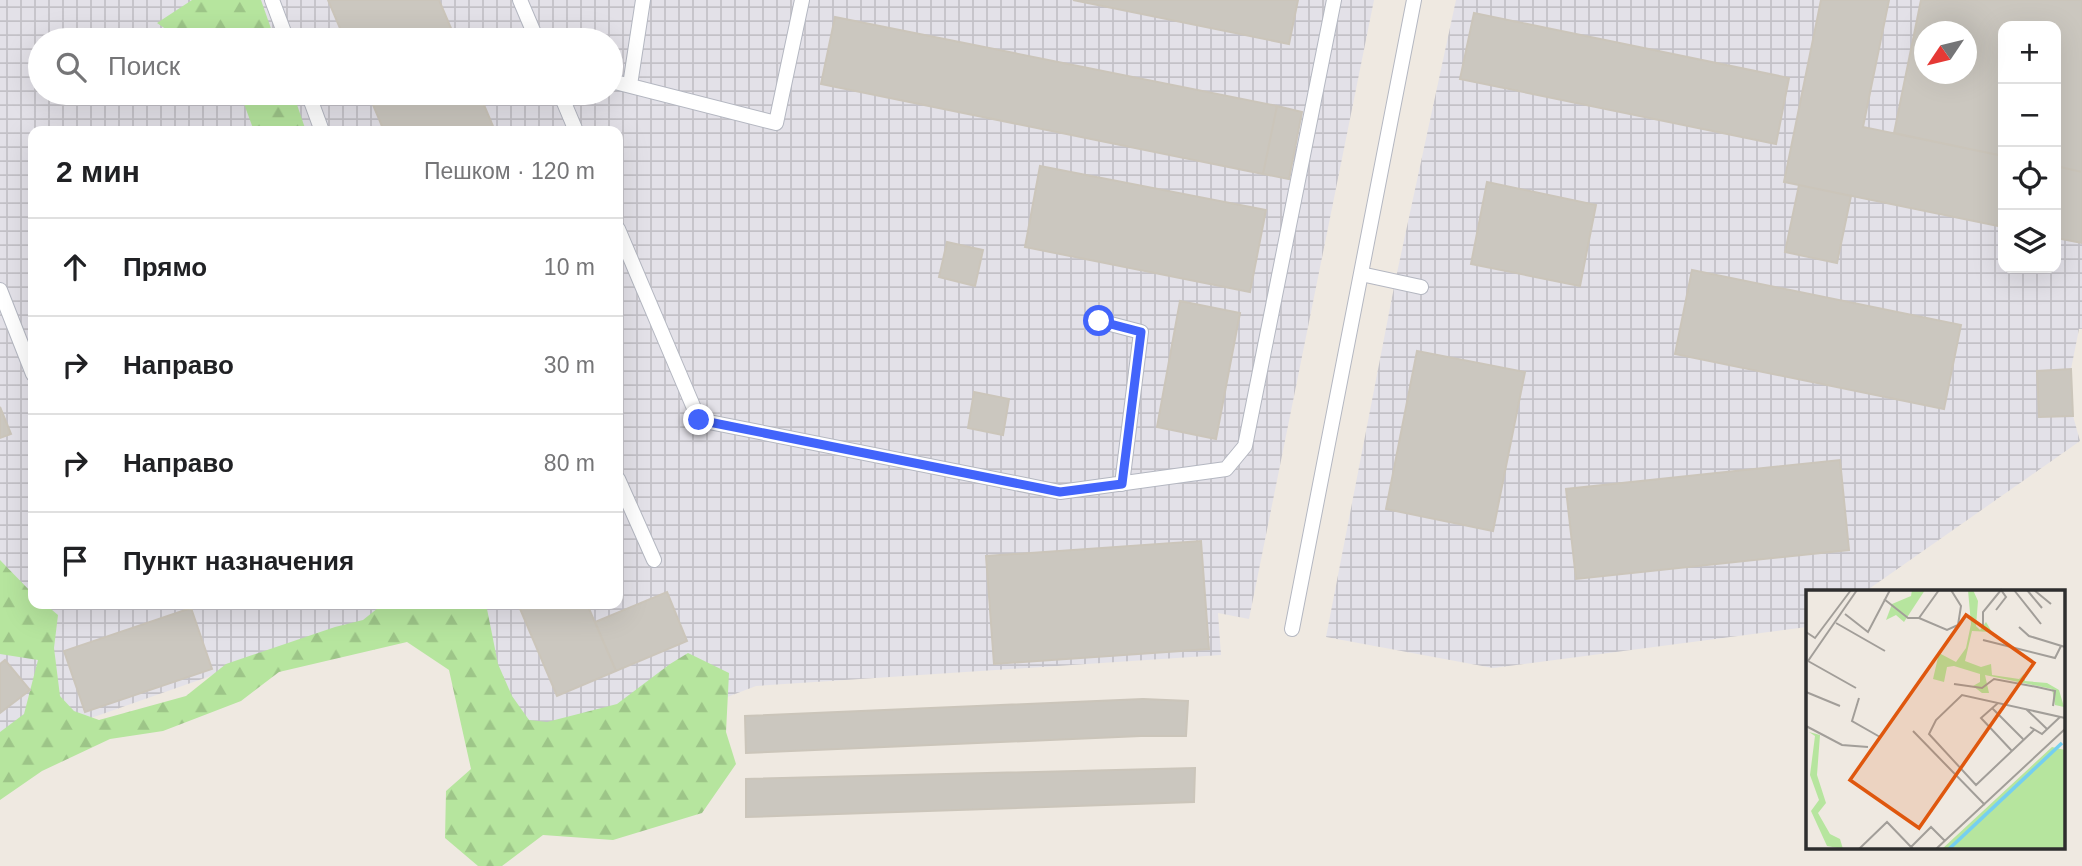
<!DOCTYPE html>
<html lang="ru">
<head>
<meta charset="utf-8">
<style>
  body { margin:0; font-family:Arial,sans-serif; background:#f2f2f2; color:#202124 }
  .controls { position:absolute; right:21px; top:21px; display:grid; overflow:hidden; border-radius:14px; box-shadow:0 7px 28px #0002 }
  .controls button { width:63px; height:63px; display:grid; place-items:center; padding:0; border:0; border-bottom:2px solid #e0e0e0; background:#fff; color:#202124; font:35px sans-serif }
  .compass { position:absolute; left:1914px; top:21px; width:63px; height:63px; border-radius:50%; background:#fff; box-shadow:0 7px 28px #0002; rotate:235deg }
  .stop { position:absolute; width:21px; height:21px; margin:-16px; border:5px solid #4264fb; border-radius:50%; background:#fff }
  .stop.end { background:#4264fb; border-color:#fff; box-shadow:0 2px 7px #0008 }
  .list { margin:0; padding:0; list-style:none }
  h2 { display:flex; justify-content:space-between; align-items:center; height:91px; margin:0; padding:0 28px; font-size:30px }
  h2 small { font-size:23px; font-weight:400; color:#757577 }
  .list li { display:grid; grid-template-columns:46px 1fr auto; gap:21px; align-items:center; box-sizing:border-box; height:98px; padding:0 28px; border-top:2px solid #e0e0e0 }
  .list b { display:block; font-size:26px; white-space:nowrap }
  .list em { font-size:23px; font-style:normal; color:#757577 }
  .icon { flex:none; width:38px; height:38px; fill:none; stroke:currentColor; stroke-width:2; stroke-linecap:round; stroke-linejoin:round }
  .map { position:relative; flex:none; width:2082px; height:866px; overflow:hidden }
  .search { position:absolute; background:#fff; box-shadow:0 7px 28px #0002; left:28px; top:28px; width:595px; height:77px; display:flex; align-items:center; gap:18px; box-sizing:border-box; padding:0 24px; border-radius:38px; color:#757577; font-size:26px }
  .panel { position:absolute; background:#fff; box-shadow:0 7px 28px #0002; left:28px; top:126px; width:595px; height:483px; border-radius:14px }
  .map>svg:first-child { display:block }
  .industrial { fill:url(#industrial-grid); fill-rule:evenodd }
  .forest { fill:url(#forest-firs) }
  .building { fill:#cbc7bf; stroke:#cbc5ba; stroke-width:2; fill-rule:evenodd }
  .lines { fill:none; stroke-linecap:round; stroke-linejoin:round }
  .service-casing { stroke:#b4b7c1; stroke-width:16 }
  .service { stroke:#fff; stroke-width:14 }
  .route { stroke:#4264fb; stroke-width:9 }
  .inset-river { fill:none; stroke:#75cff0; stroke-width:3.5 }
  .inset-road { fill:none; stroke:#a29e99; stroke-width:2 }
  .view { fill:#df570e; fill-opacity:0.15; stroke:#df570e; stroke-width:3.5 }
  .inset-edge { fill:none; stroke:#2e2e2e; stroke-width:3.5 }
</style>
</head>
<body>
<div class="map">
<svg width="2082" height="866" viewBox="0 0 2082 866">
  <defs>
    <pattern id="industrial-grid" width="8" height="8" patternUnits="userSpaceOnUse" patternTransform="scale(1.75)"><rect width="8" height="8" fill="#e3e1e8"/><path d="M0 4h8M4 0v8" fill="none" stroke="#c3c1c7"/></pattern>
    <pattern id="forest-firs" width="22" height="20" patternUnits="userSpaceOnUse" patternTransform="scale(1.75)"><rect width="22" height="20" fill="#b6e59e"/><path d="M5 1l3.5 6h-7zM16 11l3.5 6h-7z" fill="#9dc588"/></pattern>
  </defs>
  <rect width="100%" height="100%" fill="#efe9e1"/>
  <!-- industrial -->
  <path class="industrial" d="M0 0H1374L1249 619 1218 613 1221 655 756 686 522 775 463 622 287 649 0 750ZM40 40H611V93H40ZM33 131H618V604H33Z
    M1456 0H2082V329H2079L2071 369 2073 416 2080 441 1866 591H1807V627L1493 668 1326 637 1395 282ZM2003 26H2056V268H2003ZM1924 32H1966V74H1924Z"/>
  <!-- forest -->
  <path class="forest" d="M192 0H261L275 40H223L218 28C185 44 188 44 157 23Z
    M240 93H293L306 131H254Z
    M0 560 33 594V604H45L58 615 54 648 60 696 74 711 99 720 186 696 226 664 335 627 363 620 383 604H486L498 664 512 696 529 720 547 722 617 704 670 664 688 653 729 673 726 732 736 764 702 813 613 840 543 835 502 866H478L445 838 446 791 471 769 449 670 407 642 279 672 241 701 163 731 110 739 42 771 0 800V732L24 714 38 660 0 654Z"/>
  <!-- building -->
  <path class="building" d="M328 0H439L456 40H345Z
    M1073 0H1298L1289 44Z
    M1821 0H1889L1863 127 2003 156V227L1784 182Z
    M1921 0H2082V172L2056 166V26H2003V156L1894 133ZM1924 32H1966V74H1924Z
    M1474 13 1789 78 1776 144 1460 79Z
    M835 17 1277 106 1263 174 821 84Z
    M368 93H479L495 131H384Z
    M1277 106 1302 112 1289 179 1263 174Z
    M1040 166 1266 210 1250 292 1025 247Z
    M2056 166 2082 172V243L2056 238Z
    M1487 182 1596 205 1580 286 1471 264Z
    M1799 185 1851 196 1837 263 1785 252Z
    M947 242 983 250 975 286 939 277Z
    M1692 270 1961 325 1944 409 1675 354Z
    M1180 301 1240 313 1216 439 1157 427Z
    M1417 351 1525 372 1493 531 1386 509Z
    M2071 369 2073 416 2039 417 2037 371Z
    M974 392 1009 399 1003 435 968 428Z
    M0 407 11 434 0 438Z
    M1840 460 1849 550 1576 579 1566 489Z
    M1201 541 1209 649 994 664 986 556Z
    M667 592 687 641 616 671 595 622Z
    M518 604H587L616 671 557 696Z
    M191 608 212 669 85 712 64 651Z
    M5 660 30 690 0 713V664Z
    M1143 699 1188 701 1186 736H1141L746 753 745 716Z
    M1195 768 1194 802 746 817V779Z"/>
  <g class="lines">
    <!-- service casing -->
    <g class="service-casing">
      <path id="service" d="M272 0 287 40
        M520 0 537 40
        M611 81 776 123 802 0
        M630 85 643 0
        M308 93 322 131
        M560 93 576 131
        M618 229 699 420 1060 492 1226 469 1245 446 1334 0
        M1361 274 1421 287
        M0 290 33 374
        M1099 321 1141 332 1122 484
        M618 479 654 560
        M1292 629 1414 0"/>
    </g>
    <!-- service -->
    <use href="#service" class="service"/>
  </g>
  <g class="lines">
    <!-- route -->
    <path class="route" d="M699 420 1060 492 1122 484 1141 332 1099 321"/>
  </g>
  <!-- overview -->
  <g transform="translate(1806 590)">
    <rect width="259" height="259" fill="#efe9e1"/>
    <path d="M106 0H119L98 32 90 25 80 30 86 14 105 6ZM162 0H167L172 11 170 36 174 40 180 32 186 42 166 41 159 71 175 77 185 74 186 85 213 89 218 84 219 91 241 93 253 100 258 117 249 115 246 99 179 85 183 103H176L167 96 174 92V84L148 76 141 77 138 92 127 89 133 63 150 72 160 58 165 34ZM3 142 14 145 11 185 20 213 12 223 24 244 34 249 37 259 21 256 5 221 13 210 4 185 9 146ZM246 157 259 160V259H136Z" fill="#b6e59e"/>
    <path class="inset-river" d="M143 259 256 153"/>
    <path class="inset-road" d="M133 0 113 28 141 40 152 35 155 16 145 0M208 0 235 34M221 0 236 18M228 0 245 14M78 9 102 28H113M39 24 62 42 84 0M30 33 79 61M177 37V22L195 0 200 7 190 20M213 37 223 46 259 57M0 42 9 48 45 0M177 50 249 68 255 56M2 71 51 0M2 71 50 98M148 94 176 98 188 89 231 97 249 101 247 116M0 102 34 116M53 108 46 131 74 147M192 113 175 128 206 161M186 118 217 149M220 119 241 139M0 136 36 155 62 157M224 137 236 144 254 127M228 140 170 195 123 144 130 130 156 105 259 128M107 141 179 215M105 257 125 237 139 251M53 259 81 232 107 259M130 259 259 139"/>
    <path class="view" d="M160 25 228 73 113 238 44 190Z"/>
    <rect width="259" height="259" class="inset-edge"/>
  </g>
</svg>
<div class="controls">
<button>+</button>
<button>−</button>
<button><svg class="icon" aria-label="locate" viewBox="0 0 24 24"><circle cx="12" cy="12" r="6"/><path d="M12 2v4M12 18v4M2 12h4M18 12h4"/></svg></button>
<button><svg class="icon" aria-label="layers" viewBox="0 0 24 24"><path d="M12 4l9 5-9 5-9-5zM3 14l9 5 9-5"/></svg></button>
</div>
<svg class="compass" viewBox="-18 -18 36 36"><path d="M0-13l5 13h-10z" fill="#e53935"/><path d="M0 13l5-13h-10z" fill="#757577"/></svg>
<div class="stop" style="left:1099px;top:321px"></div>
<div class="stop end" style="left:699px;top:420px"></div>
<div class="search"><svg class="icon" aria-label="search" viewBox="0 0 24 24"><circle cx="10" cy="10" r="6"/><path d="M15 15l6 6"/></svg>Поиск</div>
<section class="panel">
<h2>2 мин<small>Пешком · 120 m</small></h2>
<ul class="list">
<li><svg class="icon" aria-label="ahead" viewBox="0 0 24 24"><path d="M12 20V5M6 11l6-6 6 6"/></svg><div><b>Прямо</b></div><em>10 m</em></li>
<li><svg class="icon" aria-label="right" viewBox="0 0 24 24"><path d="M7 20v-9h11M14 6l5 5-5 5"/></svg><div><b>Направо</b></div><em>30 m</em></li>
<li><svg class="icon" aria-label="right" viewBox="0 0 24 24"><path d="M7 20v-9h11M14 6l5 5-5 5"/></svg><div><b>Направо</b></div><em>80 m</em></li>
<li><svg class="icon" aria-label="arrive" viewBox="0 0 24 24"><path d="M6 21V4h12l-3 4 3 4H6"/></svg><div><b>Пункт назначения</b></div></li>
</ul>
</section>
</div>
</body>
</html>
